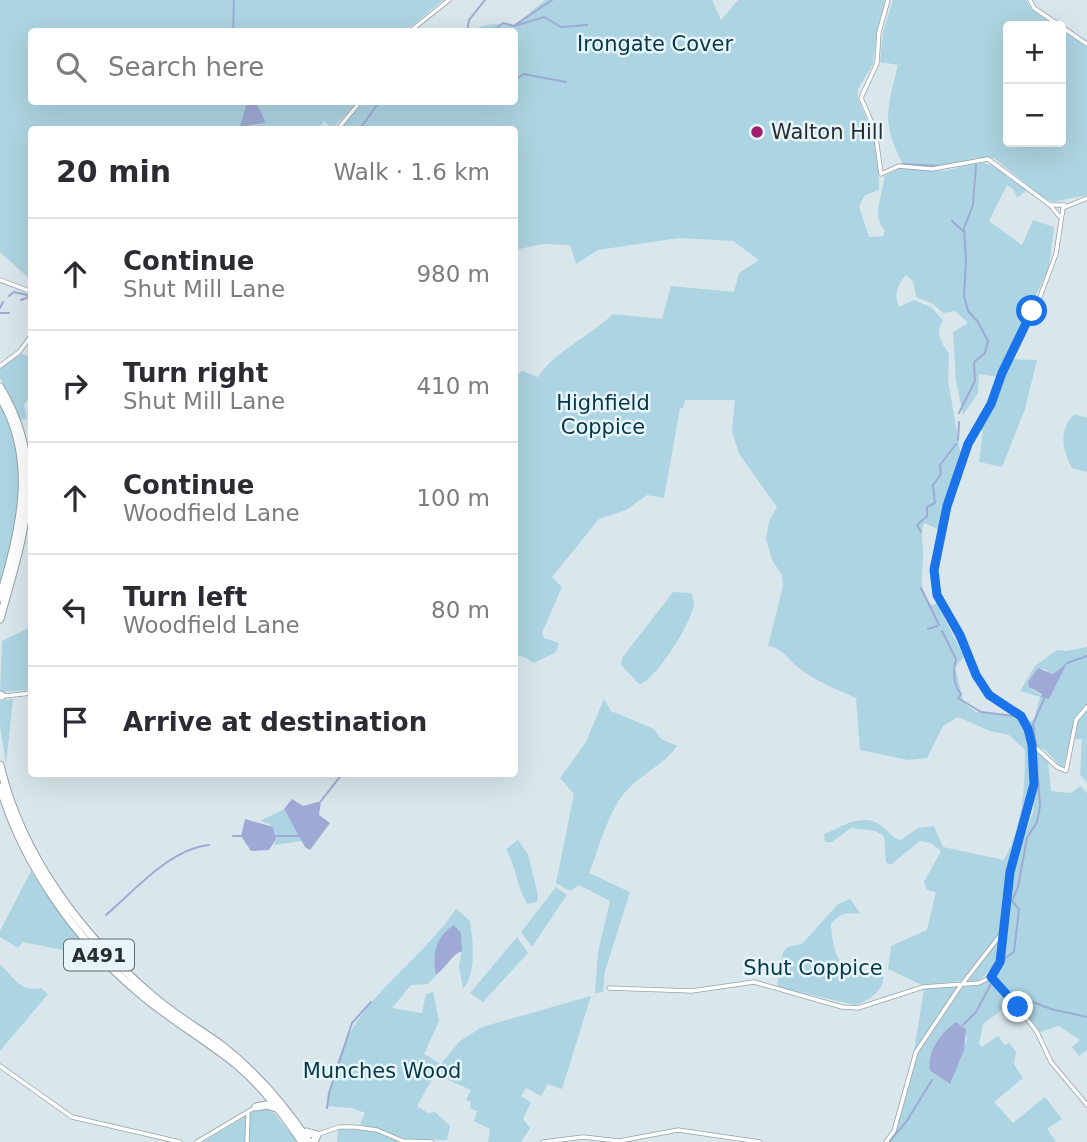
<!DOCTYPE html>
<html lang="en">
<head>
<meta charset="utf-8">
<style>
  body { margin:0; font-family:"DejaVu Sans",sans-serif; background:#f2f2f3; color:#2b2b33 }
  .controls { position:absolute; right:21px; top:21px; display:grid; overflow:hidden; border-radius:7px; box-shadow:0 7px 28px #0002 }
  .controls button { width:63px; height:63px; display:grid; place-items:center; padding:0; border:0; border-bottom:2px solid #e1e1e2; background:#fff; color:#2b2b33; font:35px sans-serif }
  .stop { position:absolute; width:21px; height:21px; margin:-16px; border:5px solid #1a73e8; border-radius:50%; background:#fff }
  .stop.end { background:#1a73e8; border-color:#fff; box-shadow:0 2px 7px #0008 }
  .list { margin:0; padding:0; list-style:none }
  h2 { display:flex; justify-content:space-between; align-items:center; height:91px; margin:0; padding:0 28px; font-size:30px }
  h2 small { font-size:23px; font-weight:400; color:#7c7c81 }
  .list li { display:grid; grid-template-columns:46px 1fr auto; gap:21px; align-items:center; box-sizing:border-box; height:112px; padding:0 28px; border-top:2px solid #e1e1e2 }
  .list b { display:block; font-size:26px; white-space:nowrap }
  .list p { margin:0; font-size:23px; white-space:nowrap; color:#7c7c81 }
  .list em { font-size:23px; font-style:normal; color:#7c7c81 }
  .icon { flex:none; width:38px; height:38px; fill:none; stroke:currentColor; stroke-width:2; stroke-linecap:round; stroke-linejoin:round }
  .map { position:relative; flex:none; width:1087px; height:1142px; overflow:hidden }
  .search { position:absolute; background:#fff; box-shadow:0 7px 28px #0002; left:28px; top:28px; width:490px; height:77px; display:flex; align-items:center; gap:18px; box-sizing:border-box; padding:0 24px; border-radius:7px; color:#7c7c81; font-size:26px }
  .panel { position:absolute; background:#fff; box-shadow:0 7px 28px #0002; left:28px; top:126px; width:490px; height:651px; border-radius:7px }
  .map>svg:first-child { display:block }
  .green { fill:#add4e2; fill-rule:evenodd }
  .water { fill:#9eaad5 }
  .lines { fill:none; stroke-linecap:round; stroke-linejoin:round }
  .stream { stroke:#9eaad5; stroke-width:2 }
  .minor-casing { stroke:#95a2a7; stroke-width:5 }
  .highway-casing { stroke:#95a2a7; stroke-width:9 }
  .minor { stroke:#fff; stroke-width:3.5 }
  .highway { stroke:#fff; stroke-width:7 }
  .route { stroke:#1a73e8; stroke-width:9 }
  .poi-dot { fill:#a01e6e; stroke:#e7f5fa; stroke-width:2.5 }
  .labels { text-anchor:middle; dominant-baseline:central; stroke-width:5; stroke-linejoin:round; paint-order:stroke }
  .shield { fill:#e7f5fa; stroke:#61696c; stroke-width:2 }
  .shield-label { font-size:19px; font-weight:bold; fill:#282d2f }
  .park-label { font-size:21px; fill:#043846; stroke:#e7f5fa }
  .poi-label { font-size:21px; fill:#282d2f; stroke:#e7f5fa; text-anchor:start }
</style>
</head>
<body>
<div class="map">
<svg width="1087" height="1142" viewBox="0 0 1087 1142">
  <rect width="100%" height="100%" fill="#d9e7ec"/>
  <!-- green -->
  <path class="green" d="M0 0H443L405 31 32 32V102H247L242 128 266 123 256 102H358L332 129 324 121 317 130H32L31 280 0 252Z
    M545 0H712L721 20 738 0H885L877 30 873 64 858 89V99L878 146 879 190 865 195 859 206 869 237 883 236 885 230C870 216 884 194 884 176L903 167 945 171 978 162 992 165 1028 189 1017 198 1014 190 1007 185 989 221 1022 245 1033 220 1054 227 1049 267 998 377 979 374 978 393 963 415 956 381 953 332 968 323 955 311 943 313 933 304 916 297 913 281 906 275C897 285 894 294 899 307L914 300 931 307 943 320C935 332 941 343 949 353L948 380 960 451 938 529 924 523C920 533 923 541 923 551 924 572 916 587 931 605L937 604 964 657 955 667 963 700 969 707 976 712 1016 717 1026 728 1034 776 1029 816 1010 862 1000 931 978 965 963 981 922 985 888 969 891 946 927 930 936 892 927 890 924 882 941 851 931 843 920 841 890 865 886 862 884 836 875 831 851 828 832 842H825L824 834C843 827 863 811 883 827 890 833 892 838 901 840L918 828 934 826 943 847 1004 860C1023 825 1025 789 1025 750L1009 735 990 731 958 717 943 726 927 758 908 760 860 750 856 698C836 689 817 682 800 669 788 660 783 648 768 646L783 586 782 575 772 560 766 539 769 521 777 507 739 454 732 431 735 400H685L683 408H680L664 498 647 495 626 510 599 519 552 577 562 587 542 633 544 638 559 643 556 652 534 663 522 656 515 657V376L522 371 538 377C555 351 589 337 613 314L662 319 671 286 734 292 739 273 759 260 733 241 679 238 598 250 576 264 570 245 542 244 515 250 514 130H339L361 102H514V32L472 31C482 23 502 23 514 26Z
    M893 0H1026L1032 10 1056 26H1008V142H1061V29L1087 47V195L1053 202 1042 197 994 158H976L946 166 903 164C881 122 887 109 898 65L880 62 883 32Z
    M21 354 32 357 31 396 24 404 27 419 21 420 0 378V368Z
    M1012 359 1037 360 1025 409 1002 467 979 462 983 431 979 429 993 407Z
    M0 405C32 461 19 527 0 585Z
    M1075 414 1087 418V472L1072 468C1062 450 1058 429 1075 414Z
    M673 592 691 593C692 596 694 600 694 603 693 621 655 682 639 684L621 665 622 658Z
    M31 627V690L0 692 2 641Z
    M1087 647V706L1076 716 1063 769 1045 750 1033 744 1028 723 1034 719 1040 697 1020 691 1035 666 1057 650 1066 651ZM1061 667 1049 699 1031 689 1028 682 1043 668 1053 674Z
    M13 699 6 764 0 726V701Z
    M604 699 611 711 654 729 661 739 677 746C665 764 643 773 628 789 608 810 600 846 589 873L630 892 605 971 603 992 595 993 598 952 610 901 579 885 570 891 556 883 574 794 560 778 586 742Z
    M1087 708V783L1080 774 1082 739H1075L1079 717Z
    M1034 748 1048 761 1051 791 1071 793 1080 786 1087 793V1050L1079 1056 1072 1047 1080 1040 1059 1026 1040 1032 991 976 1002 963 1015 865 1033 812 1037 767Z
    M284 809 302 841 274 845 276 839 270 824 260 821Z
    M518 840 528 854 538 895 537 902 527 904C517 887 516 867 506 849Z
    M31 871 63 919 86 945 78 953 23 942 18 948 0 937V931Z
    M556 887 567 895 532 947 521 932Z
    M850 899 861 914C848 912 839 913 831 924 832 944 835 960 851 973L882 970C888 988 871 1000 855 1005L777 987 783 952 788 947 802 944 838 904Z
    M456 909 470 921C473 941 477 973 463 989L459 966 462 951 450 927C438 945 430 954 436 975L428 984 411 985 392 1008 422 1013 426 994 433 992 439 1021 424 1054 441 1064 460 1041 482 1027 591 996 562 1089 548 1084 541 1096 526 1088 521 1096 531 1102 523 1119 530 1128 521 1142H488L490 1129 474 1121 477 1111 470 1108 471 1102 466 1100 471 1090 435 1074 417 1106 428 1113 435 1112 450 1126 447 1140 403 1139 360 1124 365 1113 352 1108 327 1106C332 1083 336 1059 347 1038 374 988 424 956 456 909Z
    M517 937 528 953 483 1002 470 993Z
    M1001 937 999 962 977 982 968 981Z
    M0 965C13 975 19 993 41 988L48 994 0 1051Z
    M991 980 1010 1004 983 1024 979 1044 982 1047 998 1036 1005 1045 1009 1043 1016 1052 1014 1064 1023 1078 994 1102 1013 1123 1045 1097 1062 1119 1047 1129 1056 1142H887L895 1131 918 1053 963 986ZM963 1025 967 1039 949 1083 930 1072C930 1047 939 1034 963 1025Z
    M960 985 914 1051 924 989Z
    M263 1106 275 1114 297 1142H203Z
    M338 1129 375 1131 400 1142H337Z"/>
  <!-- water -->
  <path class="water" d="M247 102H256L266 123 240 127Z
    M1067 663 1049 699 1041 697 1042 694 1029 687 1028 682 1038 668 1053 674Z
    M292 799 303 806 321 801 319 815 330 823 310 850 305 847 284 809Z
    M245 819 273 827 276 839 269 850 251 851 241 836Z
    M454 925 461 933 462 951C451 955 446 968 436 975 431 957 436 935 454 925Z
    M956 1022 966 1029 964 1050 950 1084 930 1071C927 1050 941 1033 956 1022Z"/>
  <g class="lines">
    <!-- stream -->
    <path class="stream" d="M515 25 552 0
      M233 32 234 0
      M467 32 469 20 485 0
      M476 32 492 31 503 23 514 26 544 17 561 27 587 25
      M514 81 523 74 566 82
      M362 126 379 102
      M265 130 268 129
      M903 164 940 166
      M952 221 963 231
      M9 296 14 292 32 296
      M21 300 29 297
      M0 308 3 302
      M0 313H9
      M959 413 975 381 974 362 985 353 988 341 978 322 968 311 964 296 966 262 964 228 973 205 976 165
      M958 440 959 422
      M921 532 917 525 927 516V507L935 503 933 485 941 474 940 465 956 444
      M921 588 939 625
      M928 629 937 626
      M942 631 956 659C953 669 953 686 961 694L958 698 981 712 1014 716
      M1067 663 1087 656
      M1036 745 1033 724 1044 699
      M321 801 342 774
      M233 836H241
      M276 836H299
      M106 915C135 890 170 849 209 845
      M995 979 1006 957 1014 952 1019 909 1012 901 1018 887 1027 838 1037 822 1040 806 1036 749
      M1007 992 1051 1009 1087 1017
      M963 1025 976 1012 992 982
      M327 1108 329 1093 352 1023 371 1002
      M889 1142 906 1122 932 1080"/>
    <!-- minor casing -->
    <g class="minor-casing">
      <path id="minor" d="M888 0 879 32 877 63 861 98 875 130 881 174 899 166 932 169 988 159 1050 205H1065
        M1030 0 1034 8 1087 44
        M409 32 449 0
        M337 130 360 102
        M1050 205 1059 216
        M0 280 32 292
        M0 366 19 352 32 335
        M4 696 32 693
        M1033 745 1057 767 1066 771 1076 720 1087 707
        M991 977 1000 962 1002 935
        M609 988 692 991 754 982 842 1007 858 1008 923 987 979 983 991 977 1018 1007 1037 1032 1051 1062 1087 1105
        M0 1066 72 1117 180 1142
        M319 1134 339 1127H355L377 1130 403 1141 432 1142
        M197 1142 256 1107
        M247 1142 248 1115
        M543 1142 583 1137 619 1141 678 1130 760 1142
        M886 1142 894 1131 916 1052 959 988 1002 933 1010 872 1034 784 1032 745 1026 723 983 687 937 595 934 570 947 506 968 444 991 403 1002 373 1040 297 1056 254 1063 208 1087 198"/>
    </g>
    <!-- highway casing -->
    <g class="highway-casing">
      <path id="highway" d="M0 387C49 468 23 535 0 619
        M0 397C39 461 19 532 0 598
        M0 695 2 696
        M0 765C22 858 83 937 154 997 176 1016 201 1030 224 1047 258 1074 285 1106 309 1142
        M0 787C24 866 76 940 138 992 169 1019 205 1039 237 1065 263 1087 283 1114 302 1142
        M256 1107 267 1105 276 1108
        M306 1132 317 1135 314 1142"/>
    </g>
    <!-- minor -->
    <use href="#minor" class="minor"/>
    <!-- highway -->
    <use href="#highway" class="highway"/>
  </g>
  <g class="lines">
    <!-- route -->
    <path class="route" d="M1018 1007 991 977 1000 962 1010 872 1034 784 1032 745 1028 729 1021 716 989 695 976 675 960 635 937 595 934 570 947 506 968 444 991 404 1002 373 1032 311"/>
  </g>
  <!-- markers -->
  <circle class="poi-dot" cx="757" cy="132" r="7"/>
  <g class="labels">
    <!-- shield labels -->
    <rect class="shield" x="64" y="939.5" width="70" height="31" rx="5"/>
    <g class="shield-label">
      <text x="99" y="955">A491</text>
    </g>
    <!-- park labels -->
    <g class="park-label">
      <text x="655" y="44">Irongate Cover</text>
      <text x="603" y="403">Highfield<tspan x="603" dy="24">Coppice</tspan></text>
      <text x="813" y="968">Shut Coppice</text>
      <text x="382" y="1071">Munches Wood</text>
    </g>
    <!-- poi labels -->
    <g class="poi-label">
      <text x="771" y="132">Walton Hill</text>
    </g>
  </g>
</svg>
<div class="controls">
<button>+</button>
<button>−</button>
</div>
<div class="stop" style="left:1032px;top:311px"></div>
<div class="stop end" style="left:1018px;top:1007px"></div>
<div class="search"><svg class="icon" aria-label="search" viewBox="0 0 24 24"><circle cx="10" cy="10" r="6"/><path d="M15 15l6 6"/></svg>Search here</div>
<section class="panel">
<h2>20 min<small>Walk · 1.6 km</small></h2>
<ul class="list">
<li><svg class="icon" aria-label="ahead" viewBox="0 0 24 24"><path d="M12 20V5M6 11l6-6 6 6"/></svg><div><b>Continue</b><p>Shut Mill Lane</p></div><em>980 m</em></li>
<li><svg class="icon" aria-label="right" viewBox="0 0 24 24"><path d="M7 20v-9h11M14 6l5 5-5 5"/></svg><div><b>Turn right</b><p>Shut Mill Lane</p></div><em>410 m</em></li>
<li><svg class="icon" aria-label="ahead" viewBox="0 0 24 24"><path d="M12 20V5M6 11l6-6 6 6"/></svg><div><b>Continue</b><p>Woodfield Lane</p></div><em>100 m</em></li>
<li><svg class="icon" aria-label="left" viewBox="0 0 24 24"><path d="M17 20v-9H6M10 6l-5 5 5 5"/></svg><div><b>Turn left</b><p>Woodfield Lane</p></div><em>80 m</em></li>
<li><svg class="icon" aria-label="arrive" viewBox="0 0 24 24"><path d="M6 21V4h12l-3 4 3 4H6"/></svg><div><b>Arrive at destination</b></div></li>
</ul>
</section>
</div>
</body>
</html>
